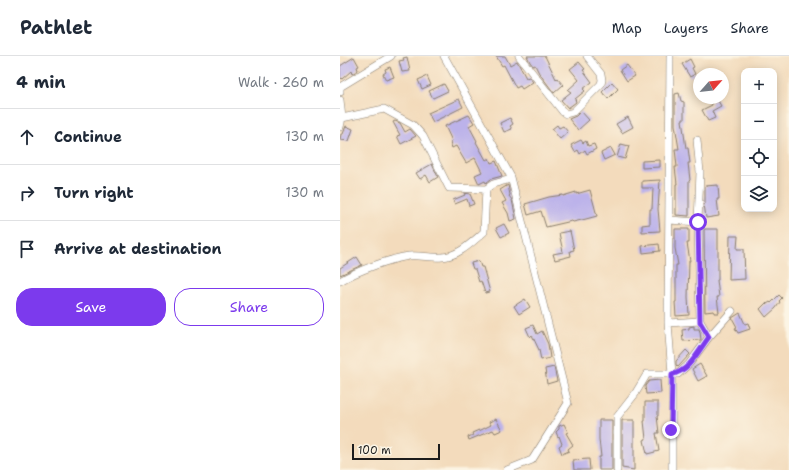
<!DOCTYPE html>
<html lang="en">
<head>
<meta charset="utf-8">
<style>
  body { margin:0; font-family:"Shantell Sans",sans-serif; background:#f6f6f7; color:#1f2937 }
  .controls { position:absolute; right:12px; top:12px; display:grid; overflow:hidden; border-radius:8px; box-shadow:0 2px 10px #0003 }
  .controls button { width:36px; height:36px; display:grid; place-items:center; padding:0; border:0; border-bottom:1px solid #e0e1e3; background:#fff; color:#1f2937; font:20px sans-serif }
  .compass { position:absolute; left:353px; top:12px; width:36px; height:36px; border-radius:50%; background:#fff; box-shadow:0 2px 10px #0003; rotate:63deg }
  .scale { position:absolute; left:12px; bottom:10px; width:88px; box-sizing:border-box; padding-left:4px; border:2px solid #1c1c1c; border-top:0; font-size:11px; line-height:14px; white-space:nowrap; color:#1c1c1c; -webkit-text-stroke:3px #fcf5e5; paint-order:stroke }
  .stop { position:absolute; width:12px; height:12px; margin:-9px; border:3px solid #7c3aed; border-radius:50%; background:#fff }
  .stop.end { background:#7c3aed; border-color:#fff; box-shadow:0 1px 4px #0008 }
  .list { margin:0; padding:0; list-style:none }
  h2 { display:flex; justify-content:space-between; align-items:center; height:52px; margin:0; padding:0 16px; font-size:17px }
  h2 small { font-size:13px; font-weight:400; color:#747a83 }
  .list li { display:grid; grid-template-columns:26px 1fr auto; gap:12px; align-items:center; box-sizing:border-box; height:56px; padding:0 16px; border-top:1px solid #e0e1e3 }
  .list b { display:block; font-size:15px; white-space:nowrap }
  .list em { font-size:13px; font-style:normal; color:#747a83 }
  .actions { display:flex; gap:8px; padding:12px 16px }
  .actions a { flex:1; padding:9px 0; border:1px solid #7c3aed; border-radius:16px; text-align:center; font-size:14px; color:#7c3aed }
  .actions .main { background:#7c3aed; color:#fff }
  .icon { flex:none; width:22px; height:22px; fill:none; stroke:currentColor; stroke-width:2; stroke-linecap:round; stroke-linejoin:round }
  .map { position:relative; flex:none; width:449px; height:414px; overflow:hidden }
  header { display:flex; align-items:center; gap:24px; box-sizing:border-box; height:56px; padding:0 20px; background:#fff; border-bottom:1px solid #e0e1e3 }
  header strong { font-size:19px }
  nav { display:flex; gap:22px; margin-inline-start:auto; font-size:14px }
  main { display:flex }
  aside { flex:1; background:#fff }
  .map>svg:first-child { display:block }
  .building { fill:#bcb2ea }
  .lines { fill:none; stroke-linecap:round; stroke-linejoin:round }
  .minor-casing { stroke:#887c6c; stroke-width:8 }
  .minor { stroke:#fff; stroke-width:7 }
  .route { stroke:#7c3aed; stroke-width:5 }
</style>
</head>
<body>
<header>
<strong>Pathlet</strong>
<nav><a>Map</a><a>Layers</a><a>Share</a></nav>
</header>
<main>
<aside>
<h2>4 min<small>Walk · 260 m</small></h2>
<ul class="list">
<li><svg class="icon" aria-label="ahead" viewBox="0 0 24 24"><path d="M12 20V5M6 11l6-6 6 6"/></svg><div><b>Continue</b></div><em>130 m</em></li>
<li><svg class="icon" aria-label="right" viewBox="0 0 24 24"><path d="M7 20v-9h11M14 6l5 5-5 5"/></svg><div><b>Turn right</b></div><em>130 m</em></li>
<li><svg class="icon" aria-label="arrive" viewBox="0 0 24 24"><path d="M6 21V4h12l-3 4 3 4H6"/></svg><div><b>Arrive at destination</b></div></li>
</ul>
<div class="actions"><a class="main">Save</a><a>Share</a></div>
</aside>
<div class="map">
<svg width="449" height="414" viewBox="0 0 449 414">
  <rect width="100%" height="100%" fill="#fcf5e5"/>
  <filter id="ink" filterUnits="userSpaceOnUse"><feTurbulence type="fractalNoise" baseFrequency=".025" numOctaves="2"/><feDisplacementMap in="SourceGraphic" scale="8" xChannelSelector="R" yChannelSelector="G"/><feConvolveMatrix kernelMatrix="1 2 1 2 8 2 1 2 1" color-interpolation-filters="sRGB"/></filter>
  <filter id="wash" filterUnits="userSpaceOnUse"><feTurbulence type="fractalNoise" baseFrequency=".012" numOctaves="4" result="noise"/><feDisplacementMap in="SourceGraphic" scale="16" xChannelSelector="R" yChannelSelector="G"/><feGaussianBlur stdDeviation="0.9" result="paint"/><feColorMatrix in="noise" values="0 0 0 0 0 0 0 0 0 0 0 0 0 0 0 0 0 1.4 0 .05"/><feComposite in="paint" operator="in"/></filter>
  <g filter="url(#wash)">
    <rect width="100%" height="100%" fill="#f3dbbc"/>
    <g id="blocks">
      <!-- building -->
      <path class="building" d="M156 0H165L170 9 177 5 186 22 189 21 193 26 182 33 180 30 176 32 164 9 162 10Z
        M187 0H205L216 23 217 22 223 29 214 37 199 17 195 9 193 10 190 6Z
        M14 1 19 10 17 11 18 14 12 18 11 15 2 23 0 21V10Z
        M67 1 70 15 62 16 59 5 64 4 63 2Z
        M350 3 354 11 352 12 355 18 350 21 342 8Z
        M239 6 245 13 243 14 252 26 243 33 245 35 235 43 236 46 228 52 221 44 231 36 228 34 239 24 230 13Z
        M287 9 295 20 287 25 280 14Z
        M50 11 54 21 46 24 43 18 46 16 45 13Z
        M87 20 91 29 82 33 78 24Z
        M272 26 278 33 268 43 262 36Z
        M104 28 108 35 93 42 89 35Z
        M339 37 341 45 344 46V64H342L346 92H348L350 107H348L350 124 349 125V160L336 159V128H337L335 111H337L335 93H339L335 69V38Z
        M119 43 123 51 93 66 88 57Z
        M377 43 381 50 372 55 375 62 368 65 362 54 372 49 371 46Z
        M241 55 249 64 238 74 229 63 236 60Z
        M129 59 134 67 129 70 137 85 136 86 146 104 149 102 151 107 156 105 162 120 151 123 146 127 145 125 139 128 135 119 142 116 135 102 126 107 116 90 112 92 110 86 112 85 105 70Z
        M288 61 293 71 282 77 276 68Z
        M170 62 173 68 170 70 172 73 164 76 160 67Z
        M55 65 60 67 65 76 70 73 76 80 61 88 57 80 60 79 53 66Z
        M217 69 219 72 223 70 228 76 220 83 212 73Z
        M6 70 13 73 9 85 0 84 1 78H3Z
        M241 84 243 87 246 85 248 90 254 88 256 93 247 98 245 94 240 98 238 94 235 96 231 89Z
        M281 88 289 90 285 103 277 101Z
        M271 92 275 99 264 104 261 97Z
        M320 104V111L302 112V105Z
        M92 108 98 121 90 126 86 119 80 123 76 117Z
        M320 124 318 153 320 175 302 176V169L310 168V153H312L313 132H302V125Z
        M168 129 170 139 169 140 172 144 176 163 170 165 168 157 162 147 166 145 160 134Z
        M378 129 379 143H377L379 160 366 162 364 148H365V130Z
        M250 134 257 160 246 163 233 166 232 165 206 171 201 155 188 159 185 148 209 141 223 139V140L236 136V138Z
        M124 137 130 138 134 148 129 150 127 143 115 148 113 144 125 139Z
        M164 168 169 177 161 181 156 172Z
        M335 173H349V187H347L350 205H349L348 241 349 259 336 260 335 246H336V209H338L335 192Z
        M364 173H378V224H377L379 241H377L379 257H374V255L365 256Z
        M230 175 234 194 230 195 231 200 215 204 213 198 223 196 219 177Z
        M390 180H398L397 193H404L405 223 389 224Z
        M319 188 320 195 303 197 302 190Z
        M17 201 22 209 0 219V212Z
        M139 205 141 211H143L150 236 145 237 141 225 139 226 135 213H133L131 207Z
        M439 239 442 242 439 245 440 246 436 252 426 261 420 253 426 247 427 248 430 246 431 247Z
        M185 243 190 251 179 258 174 250Z
        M400 257 405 268 408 267 410 273 398 277 395 272 397 271 392 262Z
        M193 269 197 278 202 275 208 288 210 302 201 304 199 294 192 279 190 281 186 272Z
        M354 270V273H359L360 276 361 284 343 285 342 274 349 273V271Z
        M346 294 350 298 338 311 336 309V305Z
        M360 308 367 320 358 325 352 313Z
        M214 311 217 325 207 328 205 313Z
        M320 324 321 337 306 338 305 330 309 325Z
        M305 346H318V360H317L319 377H316L319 395 307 398 304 384 306 383 304 365H305Z
        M156 363 162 374 155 377 153 374 129 384 128 381 133 379 132 377 139 374V375L151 369 149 366Z
        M259 364H272V414H259V401H261L259 383Z
        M282 364H294V414L282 412Z
        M224 368 228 376 226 377 233 389 228 393 229 395 222 398 219 390 222 388 219 380 218 381 216 376 219 373V370Z
        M249 403 250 414H234L233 404Z"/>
    </g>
  </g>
  <g filter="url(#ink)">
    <use href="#blocks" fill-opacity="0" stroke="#887c6c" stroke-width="1"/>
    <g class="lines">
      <!-- minor casing -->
      <g class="minor-casing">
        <path id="minor" d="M104 0 171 121 228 347 192 404 167 414
          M179 0 223 56 226 58 233 56 261 28 262 24 261 18 247 0
          M330 0 328 267 332 318V414
          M0 36V31L51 0
          M0 44 2 62 0 71
          M2 62 44 53 73 69 83 80 109 132 146 133
          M357 84 360 116 358 166 360 265 369 281
          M329 164 358 166
          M0 225C17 215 49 203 69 200 80 199 91 202 102 201 119 200 132 186 144 176L146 133 153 128 171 123
          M328 267 360 265
          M277 414V361L295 338 307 318H338L349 308 369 281 392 255"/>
      </g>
      <!-- minor -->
      <use href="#minor" class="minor"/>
    </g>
  </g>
  <g class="lines" filter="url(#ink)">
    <!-- route -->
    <path class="route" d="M331 374 332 318C349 316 359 294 369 281L360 266 358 166"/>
  </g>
</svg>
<div class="controls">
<button>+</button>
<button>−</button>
<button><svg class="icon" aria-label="locate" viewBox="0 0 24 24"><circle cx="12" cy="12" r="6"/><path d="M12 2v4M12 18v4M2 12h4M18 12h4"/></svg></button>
<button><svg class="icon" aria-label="layers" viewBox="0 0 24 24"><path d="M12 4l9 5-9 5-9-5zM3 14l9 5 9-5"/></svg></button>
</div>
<svg class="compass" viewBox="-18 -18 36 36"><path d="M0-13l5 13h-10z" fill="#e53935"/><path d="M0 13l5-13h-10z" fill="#747a83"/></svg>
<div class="scale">100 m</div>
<div class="stop" style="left:358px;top:166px"></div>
<div class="stop end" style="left:331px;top:374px"></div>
</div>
</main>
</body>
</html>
